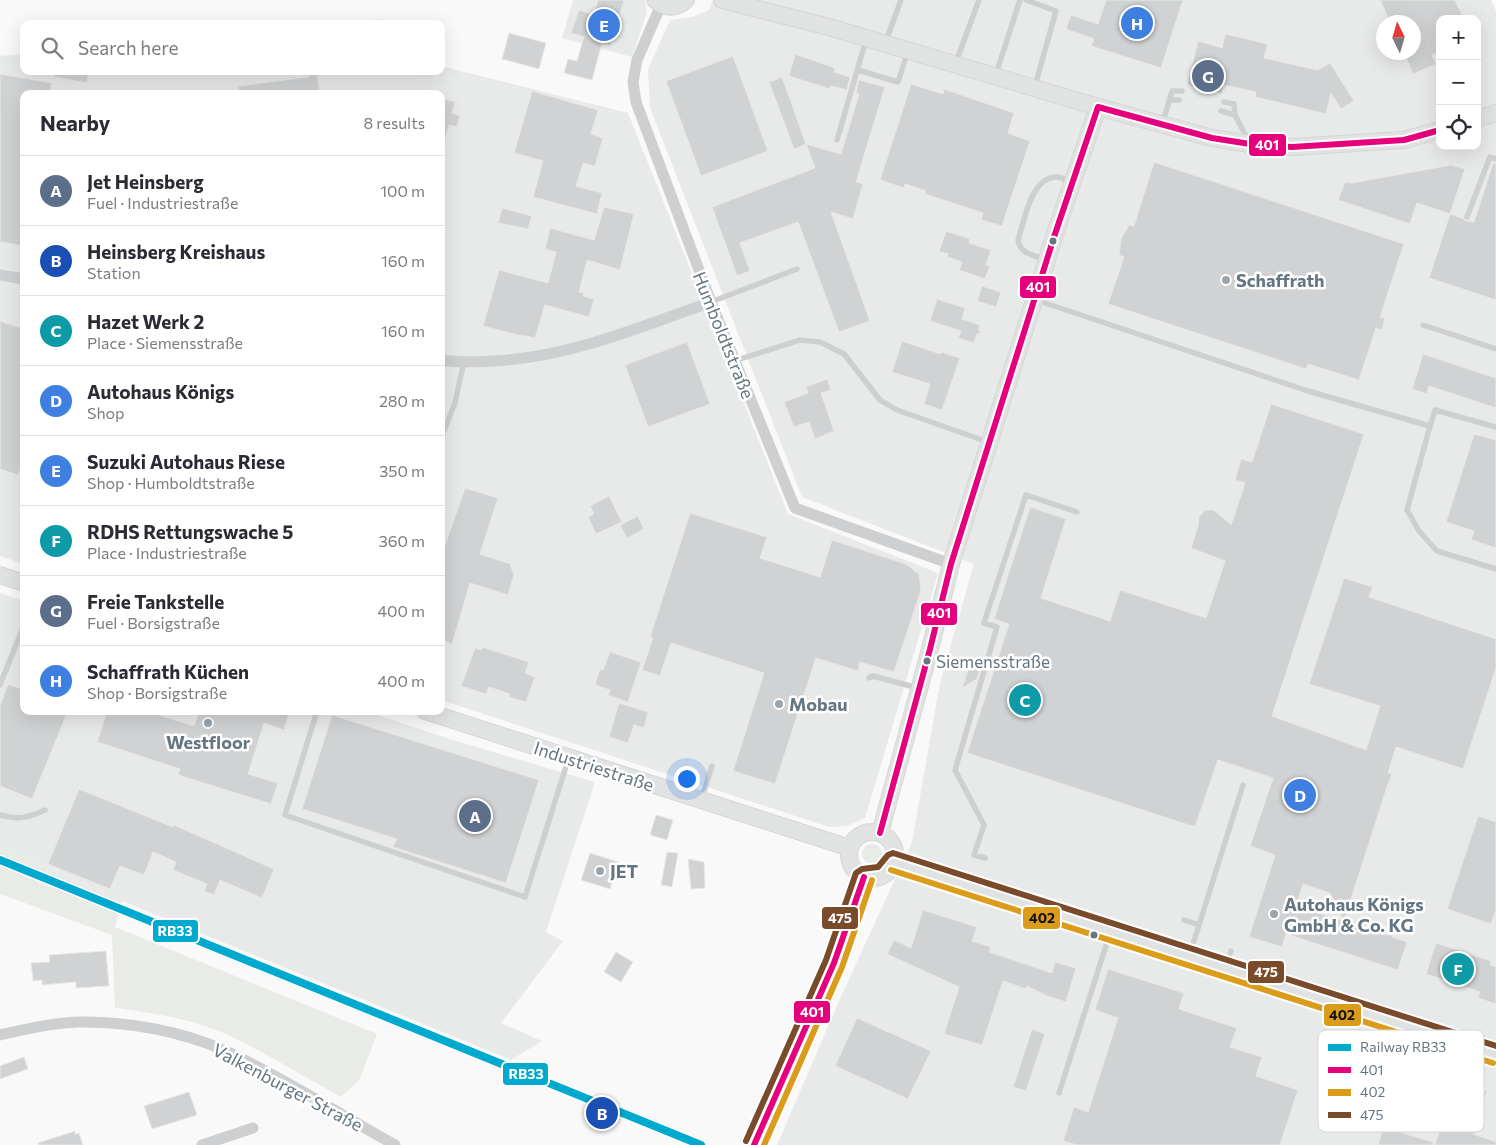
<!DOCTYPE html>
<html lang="en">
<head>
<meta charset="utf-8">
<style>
  body { margin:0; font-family:Commissioner,sans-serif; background:#f2f2f3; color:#2b2b33 }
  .controls { position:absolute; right:15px; top:15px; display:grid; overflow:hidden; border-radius:10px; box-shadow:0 5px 20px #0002 }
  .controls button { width:45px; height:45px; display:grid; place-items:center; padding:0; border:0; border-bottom:1px solid #e1e1e2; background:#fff; color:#2b2b33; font:25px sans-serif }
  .compass { position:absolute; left:1376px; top:15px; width:45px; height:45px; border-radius:50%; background:#fff; box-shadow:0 5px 20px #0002; rotate:355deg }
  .you { position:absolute; left:686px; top:778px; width:18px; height:18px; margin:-12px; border:4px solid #fff; border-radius:50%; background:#1a73e8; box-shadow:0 0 0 8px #1a73e833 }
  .badge { display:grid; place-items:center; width:32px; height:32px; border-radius:50%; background:#db2777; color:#fff; font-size:16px; font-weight:700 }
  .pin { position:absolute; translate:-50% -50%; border:2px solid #fff; box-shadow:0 1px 5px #0006 }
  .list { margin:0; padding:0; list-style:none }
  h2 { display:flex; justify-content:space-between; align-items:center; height:65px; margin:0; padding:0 20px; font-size:21px }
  h2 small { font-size:16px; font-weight:400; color:#7c7c81 }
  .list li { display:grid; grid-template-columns:32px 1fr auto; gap:15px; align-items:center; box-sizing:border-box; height:70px; padding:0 20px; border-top:1px solid #e1e1e2 }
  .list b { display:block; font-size:19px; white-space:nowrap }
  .list p { margin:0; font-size:16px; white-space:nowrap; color:#7c7c81 }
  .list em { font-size:16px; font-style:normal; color:#7c7c81 }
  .icon { flex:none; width:28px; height:28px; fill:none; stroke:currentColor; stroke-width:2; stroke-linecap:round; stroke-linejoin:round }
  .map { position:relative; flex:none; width:1496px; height:1145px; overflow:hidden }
  .search { position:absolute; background:#fff; box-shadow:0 5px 20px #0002; left:20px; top:20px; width:425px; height:55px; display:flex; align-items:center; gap:12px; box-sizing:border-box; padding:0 18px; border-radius:10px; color:#7c7c81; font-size:19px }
  .panel { position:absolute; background:#fff; box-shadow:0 5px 20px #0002; left:20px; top:90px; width:425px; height:625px; border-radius:10px }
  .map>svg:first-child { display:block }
  .built { fill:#e8e9e9; fill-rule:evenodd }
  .green { fill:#e8ebe6 }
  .building { fill:#d0d2d3; stroke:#e8e8e8; fill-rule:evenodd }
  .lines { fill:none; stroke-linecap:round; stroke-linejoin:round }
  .secondary-casing { stroke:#d5d6d7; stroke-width:18 }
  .lane { stroke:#cecfd0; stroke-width:5.5 }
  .street { stroke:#cecfd0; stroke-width:11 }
  .secondary { stroke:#e1e2e2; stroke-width:16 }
  .bus-1-casing { stroke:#fff; stroke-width:10 }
  .bus-2-casing { stroke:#fff; stroke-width:10 }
  .bus-3-casing { stroke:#fff; stroke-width:10 }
  .bus-1 { stroke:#e5007d; stroke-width:6 }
  .bus-2 { stroke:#da9c1a; stroke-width:6 }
  .bus-3 { stroke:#7a4b2a; stroke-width:6 }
  .rail-1-casing { stroke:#fff; stroke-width:11 }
  .rail-1 { stroke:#00a9ce; stroke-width:8 }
  .bus-dot { fill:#657683; stroke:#fff; stroke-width:2 }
  .poi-dot { fill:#99a4ac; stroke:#fff; stroke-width:2 }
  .labels { text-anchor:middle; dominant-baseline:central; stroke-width:5; stroke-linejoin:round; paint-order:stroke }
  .bus-label { font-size:17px; fill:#657683; stroke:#fff; text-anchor:start }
  .poi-label { font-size:18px; font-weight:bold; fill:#657683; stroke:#fff; text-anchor:start }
  .street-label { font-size:18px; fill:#657683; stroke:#fff }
  .key { fill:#fff; stroke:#d1d6da; stroke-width:1 }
  .key-label { font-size:14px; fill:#657683 }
  .line-badge { stroke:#fff; stroke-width:2 }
  .badge-label { font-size:14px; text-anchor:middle; font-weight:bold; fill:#fff }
  .pale-badge-label { font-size:14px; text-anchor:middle; font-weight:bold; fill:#111 }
</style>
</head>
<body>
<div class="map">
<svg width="1496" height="1145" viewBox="0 0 1496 1145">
  <rect width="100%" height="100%" fill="#f9f9f9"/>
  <!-- built -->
  <path class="built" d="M573 0H645L647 12 632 57 562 38Z
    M713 0H1491L1496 12V1145H777L839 1001 912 842 940 683 974 564 802 497 650 108 648 69 670 20 693 17 709 10ZM1440 19H1477V146H1440ZM1384 22H1414V52H1384Z
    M381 19 386 24H332Z
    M24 54V71H441V66L628 113 788 514 938 573 865 818 848 826 829 827 441 700V94H24V564L0 556V56Z
    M0 593 24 601V711H365L456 741 595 782 546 932 563 941 501 1023 542 1041 511 1060 122 901 118 916 0 868V852L112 896 43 863 0 845Z"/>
  <!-- green -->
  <path class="green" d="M862 854a10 10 0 1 1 20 0a10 10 0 1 1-20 0Z
    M0 845 43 863 122 901 0 852Z
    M0 868 118 916 115 927 377 1034 359 1080 341 1097C304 1077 268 1054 230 1036 195 1019 153 1013 115 1008L112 935 0 894Z"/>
  <!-- building -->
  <path class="building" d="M598 0H624L610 46 602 43 592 80 564 73 568 59 577 61 584 37 571 33 579 10 594 15Z
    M1106 0H1183L1161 68 1091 46 1094 39 1066 29 1071 15 1098 24Z
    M1380 0H1455L1464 19H1440V52L1432 55 1436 64 1413 74 1404 52H1414V22H1390Z
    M509 33 546 43 539 69 502 59Z
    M1225 34 1268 44 1264 58 1318 70 1330 63 1354 101 1341 109 1331 93 1326 114 1255 97 1256 92 1224 85 1222 94 1187 85 1198 41 1222 48Z
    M795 54 835 68 834 72 850 77 847 90 831 86 830 89 789 76Z
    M733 56 768 151 701 176 666 81Z
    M55 71H89L87 83 54 77Z
    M311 71H317L320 94H238V86L308 77Z
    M0 74 52 83 50 94H24V246L0 242Z
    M782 77 806 144 841 154 859 94 856 93 859 80 885 87 856 182 863 184 853 219 831 212 870 321 839 332 798 222 740 243 750 271 737 276 712 207 815 168 806 144 794 149 769 82Z
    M911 84 943 94 944 89 1014 113 1008 133 1030 141 1002 226 981 220 983 213 925 194 926 191 905 184 904 188 880 180Z
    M532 91 598 110 591 134 603 138 595 166 583 163 576 186 602 193 597 214 533 197 543 161 514 153Z
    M441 98 455 102 452 113 460 116 457 127 449 125 445 140 441 139Z
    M1154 162 1404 244 1380 317 1385 318 1382 330 1376 328 1359 380 1308 364 1306 369 1108 304 1124 257 1119 255 1121 239 1129 225 1134 226Z
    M1493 163 1496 164V300L1429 278 1450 214 1462 218 1466 221 1474 222Z
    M1451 165 1465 169 1450 214 1417 203 1410 224 1338 200 1345 182 1352 183Z
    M604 207 634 214 620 270 587 260 579 292 584 293 583 296 594 299 589 317 545 305 535 338 521 335V336L483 326 499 270 548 283 556 252 545 249 550 228 594 240Z
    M502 208 532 216 528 229 498 223Z
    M946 231 970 239 969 243 991 250 986 265 990 266 985 279 959 270 962 262 947 257 948 254 939 251Z
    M982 286 1001 292 996 307 977 301Z
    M937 299 965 308 962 319 980 325 979 329 981 333 977 334 974 343 958 338 961 331 930 321Z
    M0 321 24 329V458L18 475 0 469Z
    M902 341 940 354 941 352 960 358 942 410 924 404 930 384 892 372Z
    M687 342 710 404 648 427 625 365Z
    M1423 354 1496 378V408L1429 386 1427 394 1412 389Z
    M827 379 831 390 821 393 834 431 815 439 809 422 794 427 784 402 808 393 806 387Z
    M1271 404 1364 434 1272 716 1366 750 1380 706 1309 684 1344 578 1373 587 1369 597 1496 639V668L1463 769 1396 747 1388 773 1392 774 1387 787 1344 921 1387 935 1390 934 1392 937 1407 942 1398 970 1286 934 1282 947 1249 937 1275 855 1250 846 1273 778 1218 760 1195 827 967 753 1009 624 994 619 1030 507 1066 519 1041 598 1110 621 1120 590 1206 618 1225 561 1191 548 1198 526 1199 517 1205 510H1214L1231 525 1245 483 1235 480 1241 459 1252 462ZM1303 884 1330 893 1344 921 1296 906Z
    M1474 434 1496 440V548L1471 540 1474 531 1446 522Z
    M465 488 498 498 480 554 510 564 514 575 508 595 470 583 452 644 441 640V557Z
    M609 496 622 522 596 534 588 517 594 514 590 506Z
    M690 513 767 537 760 558 820 577 832 540 906 564 919 574 921 590 894 672 860 662 858 671 816 658 775 784 733 771 764 673 671 643 660 676 642 670 653 638 650 637Z
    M638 516 644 529 627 538 620 525Z
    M482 647 529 662 525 673 535 677 526 702 509 697 510 694 489 687 486 694 461 686 475 648 481 650Z
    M610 652 641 662 628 702 608 695 610 690 595 685 600 669 603 670Z
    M972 658 979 673 977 679 962 688Z
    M8 684 24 690V711H68L32 799 0 786V705Z
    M619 703 648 712 644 728 634 725 628 743 609 737Z
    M107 711H146L194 726 199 711H290L284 730 264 723 248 774 278 783 271 804 178 775 180 769 97 742Z
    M332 715 539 780 506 883 393 847 397 839 302 809Z
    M79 789 173 827 174 825 274 869 262 898 220 880 214 895 204 891 207 884 173 870 176 862 153 852 144 875 120 866 110 889 48 864Z
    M656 815 673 820 667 840 650 835Z
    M1478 816 1496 822V910L1491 924 1447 909Z
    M667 852 678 853 672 887 661 885Z
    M590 853 618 862 610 889 581 880Z
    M688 859 704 862 705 888 691 889Z
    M923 910 977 927 972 941 991 947 989 952 1052 973 1055 962 1076 968 1066 1002 1047 996 1027 986 1026 989 1003 981 982 1045 944 1034 959 987 887 954 894 940 911 948Z
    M1436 943 1491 961 1490 965 1496 967V1004L1478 998 1480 992 1426 974Z
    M106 951 109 986 76 988V982L42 985V980L33 981 31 963 50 962 49 955Z
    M616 952 633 962 621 982 604 972Z
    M1108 969 1184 993 1179 1009 1237 1028 1230 1047 1262 1057 1256 1076 1298 1090 1280 1145H1077L1063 1141 1074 1107 1088 1112 1118 1018 1095 1010Z
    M857 1018 931 1051 908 1099 835 1066Z
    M1032 1029 1045 1034 1026 1091 1013 1087Z
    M24 1057 28 1069 0 1079V1066Z
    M1456 1081 1487 1091 1473 1134 1496 1142V1145H1435Z
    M189 1092 197 1115 152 1129 144 1106Z
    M1383 1127 1433 1142V1145H1378Z
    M75 1131V1134L79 1133 83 1145H39L38 1143Z"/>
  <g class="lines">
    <!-- secondary casing -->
    <g class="secondary-casing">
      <path id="secondary" d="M655 0C665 9 677 9 686 0
        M722 0 829 27 1098 107 1212 138 1250 144 1292 147 1404 140 1440 130
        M1477 119 1496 113
        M0 575 24 583
        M425 711 850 848
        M849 855a23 23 0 1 1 46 0a23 23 0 1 1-46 0Z
        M880 833 930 649 951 564 1054 237 1098 107
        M894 862 1496 1055"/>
    </g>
    <!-- lane -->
    <path class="lane" d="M1026 0 1056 11 1035 86
      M886 41 901 0
      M956 62 979 0
      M858 70 898 82 908 51
      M996 74 1020 0
      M1169 100H1179
      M1224 102 1234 104 1235 115 1248 140
      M1221 111 1235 115
      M1163 122 1172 91H1182
      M837 140 866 40
      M1467 217 1490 157 1496 159
      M1045 259C1032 255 1021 254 1018 240 1024 222 1031 176 1057 177 1061 177 1067 180 1072 182
      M1036 300 1308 391 1430 426 1407 510 1419 531 1437 551 1496 569
      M711 302 797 269
      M1423 325 1496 349
      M734 361 800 340 820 342 844 354 880 400 897 410 988 442
      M1430 426 1435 410 1496 427
      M441 438 455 403 464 361
      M869 678 873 676 918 688
      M0 685 24 625
      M317 711 285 815 525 897 568 760
      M702 798 712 766
      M0 815C18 820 28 818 45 810
      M985 858 974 855 984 825 955 770 997 627 984 623 1026 495 1077 512
      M1184 920 1199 925 1190 954
      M1199 925 1243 785
      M1225 966 1231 951
      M1059 1093 1110 933"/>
    <!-- street -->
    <path class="street" d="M661 5 637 60 633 82 636 102 711 302 795 508 951 564
      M0 275 24 279
      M441 360C458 363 477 362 494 361 570 357 640 327 711 302
      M0 1035C26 1029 52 1023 78 1022 127 1021 181 1031 226 1051 284 1078 339 1114 395 1145
      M202 1145 253 1128
      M754 1145 834 963 864 877"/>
    <!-- secondary -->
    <use href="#secondary" class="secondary"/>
    <!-- bus-1 casing -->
    <g class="bus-1-casing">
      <path id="bus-1" d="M1098 107 1212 138 1250 144 1292 147 1404 140 1440 130
        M880 833 930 649 951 564 1054 237 1098 107
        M754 1145 834 963 864 877"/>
    </g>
    <!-- bus-2 casing -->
    <g class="bus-2-casing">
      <path id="bus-2" d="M891 870 1493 1063
        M764 1145 842 967 872 880"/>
    </g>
    <!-- bus-3 casing -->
    <g class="bus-3-casing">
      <path id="bus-3" d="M746 1141 826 960 856 873 862 869 878 867 888 855 893 853 1496 1046"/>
    </g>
    <!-- bus-1 -->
    <use href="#bus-1" class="bus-1"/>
    <!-- bus-2 -->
    <use href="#bus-2" class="bus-2"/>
    <!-- bus-3 -->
    <use href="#bus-3" class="bus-3"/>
    <!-- rail-1 casing -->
    <g class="rail-1-casing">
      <path id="rail-1" d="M0 860 701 1145"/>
    </g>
    <!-- rail-1 -->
    <use href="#rail-1" class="rail-1"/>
  </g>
  <!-- markers -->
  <g class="bus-dot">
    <circle cx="1053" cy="241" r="4.5"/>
    <circle cx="927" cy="661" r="4.5"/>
    <circle cx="1094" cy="935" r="4.5"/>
  </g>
  <g class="poi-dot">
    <circle cx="1226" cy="280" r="5"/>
    <circle cx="779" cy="704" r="5"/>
    <circle cx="208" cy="723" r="5"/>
    <circle cx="600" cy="871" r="5"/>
    <circle cx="1274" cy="914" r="5"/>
  </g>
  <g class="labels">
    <!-- bus labels -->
    <g class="bus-label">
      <text x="936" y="661">Siemensstraße</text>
    </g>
    <!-- poi labels -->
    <g class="poi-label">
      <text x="1236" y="280">Schaffrath</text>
      <text x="789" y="704">Mobau</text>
      <text x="208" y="742" text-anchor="middle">Westfloor</text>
      <text x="610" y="871">JET</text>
      <text x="1284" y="904">Autohaus Königs<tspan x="1284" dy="21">GmbH &amp; Co. KG</tspan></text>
    </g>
    <!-- street labels -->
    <g class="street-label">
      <text transform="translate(724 335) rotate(68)">Humboldtstraße</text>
      <text transform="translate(594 766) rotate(18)">Industriestraße</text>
      <text transform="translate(288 1087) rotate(28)">Valkenburger Straße</text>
    </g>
  </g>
  <!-- legend -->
  <rect x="1318" y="1030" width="166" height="102" rx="8" class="key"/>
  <rect x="1328" y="1044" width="23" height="7" fill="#00a9ce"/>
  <rect x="1328" y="1067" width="23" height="6" fill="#e5007d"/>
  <rect x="1328" y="1089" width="23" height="7" fill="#da9c1a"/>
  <rect x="1328" y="1112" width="23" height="6" fill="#7a4b2a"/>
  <g class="key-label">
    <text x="1360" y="1052">Railway RB33</text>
    <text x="1360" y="1075">401</text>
    <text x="1360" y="1097">402</text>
    <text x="1360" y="1120">475</text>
  </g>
  <g class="line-badge">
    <rect x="1248" y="133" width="39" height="24" rx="5" fill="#e5007d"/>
    <rect x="1019" y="275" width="38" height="24" rx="5" fill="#e5007d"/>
    <rect x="920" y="602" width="38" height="24" rx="5" fill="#e5007d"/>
    <rect x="1022" y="906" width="39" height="24" rx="5" fill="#da9c1a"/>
    <rect x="821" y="906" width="38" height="24" rx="5" fill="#7a4b2a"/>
    <rect x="152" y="919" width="47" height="24" rx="5" fill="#00a9ce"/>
    <rect x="1247" y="960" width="38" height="24" rx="5" fill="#7a4b2a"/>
    <rect x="793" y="1000" width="38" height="24" rx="5" fill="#e5007d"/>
    <rect x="1323" y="1003" width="39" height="24" rx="5" fill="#da9c1a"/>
    <rect x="502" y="1062" width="47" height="24" rx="5" fill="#00a9ce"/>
  </g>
  <g class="badge-label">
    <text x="1267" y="150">401</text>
    <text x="1038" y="292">401</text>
    <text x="939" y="618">401</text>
    <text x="840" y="923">475</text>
    <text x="175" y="936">RB33</text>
    <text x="1266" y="977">475</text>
    <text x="812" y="1017">401</text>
    <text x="526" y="1079">RB33</text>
  </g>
  <g class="pale-badge-label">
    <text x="1042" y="923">402</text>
    <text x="1342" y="1020">402</text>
  </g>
</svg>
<div class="controls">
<button>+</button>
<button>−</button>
<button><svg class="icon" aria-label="locate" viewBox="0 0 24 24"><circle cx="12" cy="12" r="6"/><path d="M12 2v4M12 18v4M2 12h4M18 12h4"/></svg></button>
</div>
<svg class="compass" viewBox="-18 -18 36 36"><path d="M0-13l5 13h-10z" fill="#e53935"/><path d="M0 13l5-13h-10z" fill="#7c7c81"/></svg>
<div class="you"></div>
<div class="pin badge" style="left:475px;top:816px;background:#5c6f8a">A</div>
<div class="pin badge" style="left:602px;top:1113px;background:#1a4fb4">B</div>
<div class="pin badge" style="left:1025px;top:700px;background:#0f9aa8">C</div>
<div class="pin badge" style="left:1300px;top:795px;background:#3f7fe0">D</div>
<div class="pin badge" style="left:604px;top:25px;background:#3f7fe0">E</div>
<div class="pin badge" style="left:1458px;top:969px;background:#0f9aa8">F</div>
<div class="pin badge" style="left:1208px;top:76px;background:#5c6f8a">G</div>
<div class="pin badge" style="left:1137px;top:23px;background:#3f7fe0">H</div>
<div class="search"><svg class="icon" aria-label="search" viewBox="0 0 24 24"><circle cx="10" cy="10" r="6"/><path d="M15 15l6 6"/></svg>Search here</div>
<section class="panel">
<h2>Nearby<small>8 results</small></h2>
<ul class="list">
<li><span class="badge" style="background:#5c6f8a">A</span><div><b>Jet Heinsberg</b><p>Fuel · Industriestraße</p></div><em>100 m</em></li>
<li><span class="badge" style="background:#1a4fb4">B</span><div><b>Heinsberg Kreishaus</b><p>Station</p></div><em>160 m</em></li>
<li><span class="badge" style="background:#0f9aa8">C</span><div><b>Hazet Werk 2</b><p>Place · Siemensstraße</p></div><em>160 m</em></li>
<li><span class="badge" style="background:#3f7fe0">D</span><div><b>Autohaus Königs</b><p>Shop</p></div><em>280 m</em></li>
<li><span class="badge" style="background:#3f7fe0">E</span><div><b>Suzuki Autohaus Riese</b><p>Shop · Humboldtstraße</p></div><em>350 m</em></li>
<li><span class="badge" style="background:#0f9aa8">F</span><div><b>RDHS Rettungswache 5</b><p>Place · Industriestraße</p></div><em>360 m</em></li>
<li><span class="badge" style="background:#5c6f8a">G</span><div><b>Freie Tankstelle</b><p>Fuel · Borsigstraße</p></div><em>400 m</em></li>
<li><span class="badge" style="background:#3f7fe0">H</span><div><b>Schaffrath Küchen</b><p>Shop · Borsigstraße</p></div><em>400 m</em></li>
</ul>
</section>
</div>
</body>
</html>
